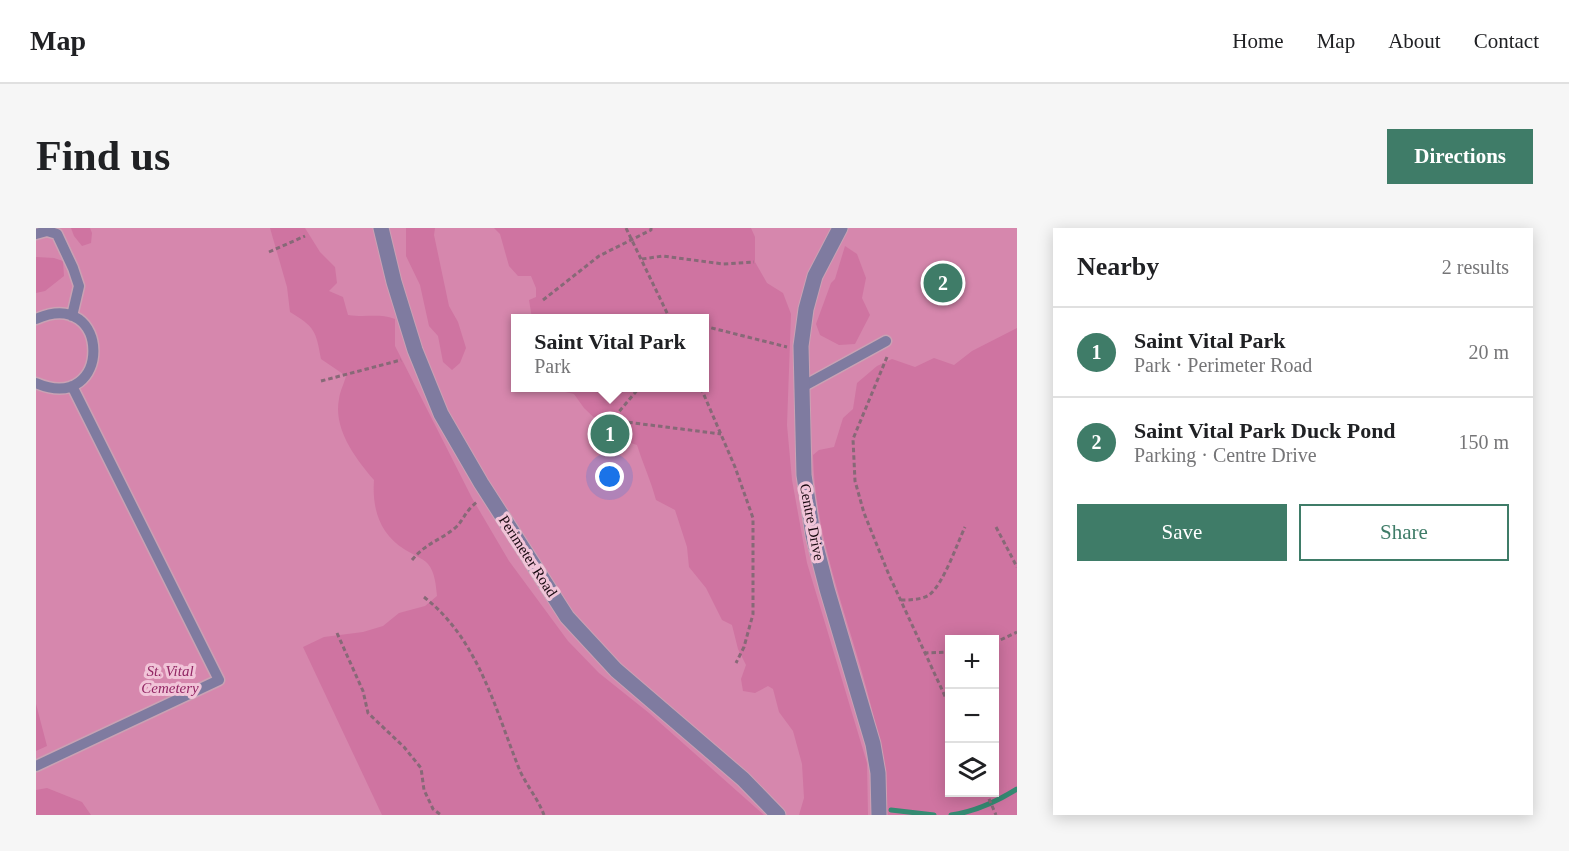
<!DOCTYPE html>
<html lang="en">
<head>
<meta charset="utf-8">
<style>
  body { margin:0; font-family:Georgia,serif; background:#f6f6f6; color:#202124 }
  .controls { position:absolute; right:18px; bottom:18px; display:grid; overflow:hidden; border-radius:0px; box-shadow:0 3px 15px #0003 }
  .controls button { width:54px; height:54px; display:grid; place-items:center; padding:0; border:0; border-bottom:2px solid #e0e0e0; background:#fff; color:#202124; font:30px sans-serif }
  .you { position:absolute; left:574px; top:249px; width:21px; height:21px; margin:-15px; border:4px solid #fff; border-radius:50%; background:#1a73e8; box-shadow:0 0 0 9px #1a73e833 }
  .badge { display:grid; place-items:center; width:39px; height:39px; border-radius:50%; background:#3f7c68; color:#fff; font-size:20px; font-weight:700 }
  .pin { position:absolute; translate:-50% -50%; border:3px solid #fff; box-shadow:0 2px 6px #0006 }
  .popup { position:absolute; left:475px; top:86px; width:198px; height:78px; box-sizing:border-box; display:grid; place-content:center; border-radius:0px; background:#fff; filter:drop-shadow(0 2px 4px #0005); font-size:20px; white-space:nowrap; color:#757577 }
  .popup b { font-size:22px; color:#202124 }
  .popup::after { content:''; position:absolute; left:50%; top:100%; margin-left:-12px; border:12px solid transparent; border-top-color:#fff }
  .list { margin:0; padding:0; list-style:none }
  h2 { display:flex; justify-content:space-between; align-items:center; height:78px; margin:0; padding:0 24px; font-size:26px }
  h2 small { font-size:20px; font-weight:400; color:#757577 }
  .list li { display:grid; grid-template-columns:39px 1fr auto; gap:18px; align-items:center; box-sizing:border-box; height:90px; padding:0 24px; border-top:2px solid #e0e0e0 }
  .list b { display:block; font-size:22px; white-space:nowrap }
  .list p { margin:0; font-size:20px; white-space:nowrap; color:#757577 }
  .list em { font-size:20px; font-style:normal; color:#757577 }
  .actions { display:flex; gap:12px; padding:18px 24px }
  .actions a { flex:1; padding:14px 0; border:2px solid #3f7c68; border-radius:0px; text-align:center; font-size:21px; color:#3f7c68 }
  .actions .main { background:#3f7c68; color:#fff }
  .icon { flex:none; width:33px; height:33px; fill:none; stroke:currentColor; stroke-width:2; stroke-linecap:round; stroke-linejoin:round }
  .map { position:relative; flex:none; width:981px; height:587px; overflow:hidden; border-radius:0px }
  header { display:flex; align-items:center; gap:36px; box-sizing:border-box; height:84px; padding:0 30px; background:#fff; border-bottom:2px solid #e0e0e0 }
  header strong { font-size:28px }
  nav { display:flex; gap:33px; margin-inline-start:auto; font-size:21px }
  .intro { display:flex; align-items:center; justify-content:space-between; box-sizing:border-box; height:144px; padding:0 36px }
  h1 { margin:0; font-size:42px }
  .button { padding:15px 27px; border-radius:0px; background:#3f7c68; color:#fff; font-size:21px; font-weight:700 }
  main { display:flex; gap:36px; padding:0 36px }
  aside { flex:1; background:#fff; border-radius:0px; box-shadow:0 3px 15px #0003 }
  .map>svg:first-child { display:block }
  .green { fill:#d687ad; fill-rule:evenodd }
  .forest { fill:#cf74a1; fill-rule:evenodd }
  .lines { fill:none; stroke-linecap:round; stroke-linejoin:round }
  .stream { stroke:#358a72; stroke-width:5 }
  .lane-casing { stroke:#caa2b4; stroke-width:13 }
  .street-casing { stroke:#caa2b4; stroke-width:17 }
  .path { stroke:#876977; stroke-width:3; stroke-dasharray:4.5 3; stroke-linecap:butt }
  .lane { stroke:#7f7ba0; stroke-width:10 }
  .street { stroke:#7f7ba0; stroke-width:15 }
  .labels { text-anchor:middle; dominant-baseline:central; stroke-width:6; stroke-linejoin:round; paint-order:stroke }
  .street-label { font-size:15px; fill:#180910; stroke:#f1c4d8 }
  .park-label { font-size:15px; font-style:italic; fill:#922664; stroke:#f1c4d8 }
</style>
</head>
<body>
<header>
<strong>Map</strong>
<nav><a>Home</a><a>Map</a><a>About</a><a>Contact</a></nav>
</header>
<div class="intro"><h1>Find us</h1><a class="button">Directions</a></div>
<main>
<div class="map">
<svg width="981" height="587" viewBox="0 0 981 587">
  <rect width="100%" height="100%" fill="#f1c4d8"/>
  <!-- green -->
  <path class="green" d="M0 0H981V587H0ZM480 91H668V160H480ZM914 412H958V564H914Z"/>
  <!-- forest -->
  <path class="forest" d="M35 0H54L56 5 55 15 46 18 38 8Z
    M234 0H269L284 24 299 39 301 55 293 63 307 69 312 87C330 90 342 85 359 91V118L436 270 473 333 532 413 563 445 613 485 728 587H346L267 419 288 409 327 404 347 398 363 385 389 378 401 368C400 358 399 344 392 336 387 330 375 326 368 321 343 305 336 280 338 252 320 231 297 201 303 171 304 163 308 156 310 148L285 131C280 103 279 99 254 84L251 59Z
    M370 0H399L398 7 413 78 422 94 430 120 424 135 416 142 407 134 402 108 393 98 384 57 370 28Z
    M458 0H715L719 9V34L731 55 747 65 755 86 751 197 756 252 771 335 831 535 832 587H763L768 570 766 536 757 503 743 484 737 461 732 458 719 465 707 463 705 451 710 437 702 421 696 397 686 392 670 360 653 339 651 319 639 282 620 272C615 253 607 236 601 217L591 214 575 206 548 180 538 166 529 164 526 160H668V91L496 90 493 72 500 69V60L495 48H482L473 38 464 6Z
    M809 18 821 26 830 50 826 70 834 87 819 116 803 117 784 107 780 96 795 55 799 51Z
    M0 29 18 30 27 33 28 48 9 63 0 65Z
    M981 100V587H848C847 553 845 520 837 486 817 400 779 317 777 227L783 222 798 219 807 190 817 181 821 155 841 138 856 131 879 139 898 130 918 137 936 123ZM914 412H958V564H914Z
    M0 476 11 518 0 523Z
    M11 560 46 574 55 587H0V562Z"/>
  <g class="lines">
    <!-- stream -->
    <path class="stream" d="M855 582 898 587
      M915 587C939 584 960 574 981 561"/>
    <!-- lane casing -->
    <g class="lane-casing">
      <path id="lane" d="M0 6 11 3 21 6 37 40 43 58 36 88
        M0 91C76 57 77 188 0 155
        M766 159 850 113
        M0 538 183 452 36 158"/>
    </g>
    <!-- street casing -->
    <g class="street-casing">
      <path id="street" d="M345 0 358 54 379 122 405 186 445 255 531 389 580 442 707 551 742 587
        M804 0 779 48 770 81 765 118 768 247 777 307 791 361 837 516 842 545 843 587"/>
    </g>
    <!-- path -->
    <path class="path" d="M590 0 634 91
      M233 24 269 8
      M606 31 627 28 687 36 718 34
      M507 72 563 28 615 2V0
      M668 98 751 119
      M851 129 817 211 819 253 828 285 853 347 914 479
      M285 153 365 132
      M665 160 699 239 717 290V386L708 419 700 435
      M573 203 581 186 603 160
      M573 205 590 194 685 206
      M960 299 981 339
      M376 332C390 315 403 313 419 300 428 292 429 283 441 274
      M388 369C443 412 459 481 484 543 491 558 502 571 508 587
      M865 372C873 372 885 372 893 367 907 357 921 316 929 299
      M301 405 327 463 332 485 368 519 385 540 388 562 397 581 405 587
      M958 415 981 404
      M888 425 914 424
      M950 564 960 587"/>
    <!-- lane -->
    <use href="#lane" class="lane"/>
    <!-- street -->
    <use href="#street" class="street"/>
  </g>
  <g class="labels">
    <!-- street labels -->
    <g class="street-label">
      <text transform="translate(776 294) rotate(79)">Centre Drive</text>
      <text transform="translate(492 328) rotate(57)">Perimeter Road</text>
    </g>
    <!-- park labels -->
    <g class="park-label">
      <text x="134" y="443">St. Vital<tspan x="134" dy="17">Cemetery</tspan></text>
    </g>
  </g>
</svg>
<div class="controls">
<button>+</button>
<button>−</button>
<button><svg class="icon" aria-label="layers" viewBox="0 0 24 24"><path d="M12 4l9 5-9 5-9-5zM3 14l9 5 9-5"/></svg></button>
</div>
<div class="you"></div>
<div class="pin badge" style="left:574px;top:206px">1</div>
<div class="popup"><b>Saint Vital Park</b>Park</div>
<div class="pin badge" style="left:907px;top:55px">2</div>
</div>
<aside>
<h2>Nearby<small>2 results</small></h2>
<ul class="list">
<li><span class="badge">1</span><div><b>Saint Vital Park</b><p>Park · Perimeter Road</p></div><em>20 m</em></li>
<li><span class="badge">2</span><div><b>Saint Vital Park Duck Pond</b><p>Parking · Centre Drive</p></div><em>150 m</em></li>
</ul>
<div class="actions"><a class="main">Save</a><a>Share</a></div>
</aside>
</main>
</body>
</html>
